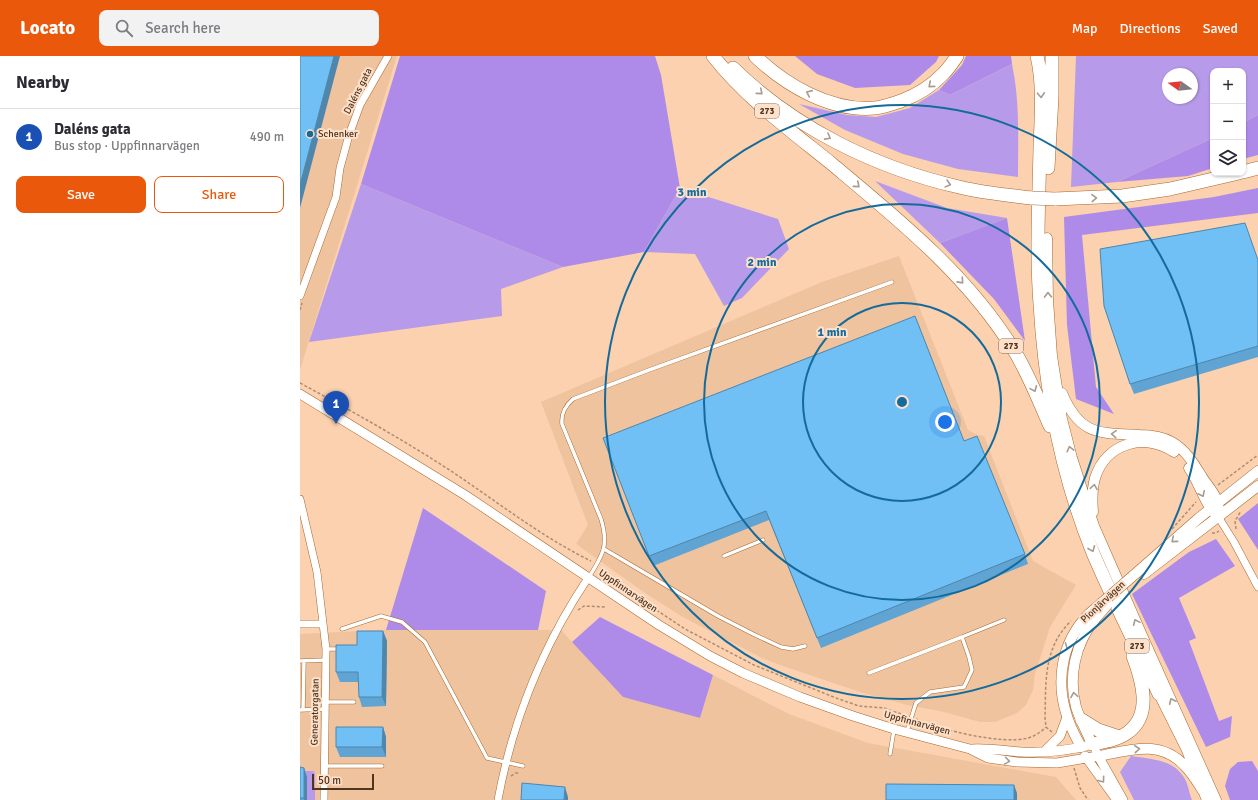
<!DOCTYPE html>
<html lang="en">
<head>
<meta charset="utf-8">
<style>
  body { margin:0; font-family:Signika,sans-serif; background:#f2f2f3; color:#2b2b33 }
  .controls { position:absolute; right:12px; top:12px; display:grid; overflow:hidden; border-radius:8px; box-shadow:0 1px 3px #0004 }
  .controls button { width:36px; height:36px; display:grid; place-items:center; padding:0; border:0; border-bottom:1px solid #e1e1e2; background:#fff; color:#2b2b33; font:20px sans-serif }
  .compass { position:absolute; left:862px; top:12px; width:36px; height:36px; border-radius:50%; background:#fff; box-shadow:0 1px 3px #0004; rotate:285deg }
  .scale { position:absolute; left:12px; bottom:10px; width:62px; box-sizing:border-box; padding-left:4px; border:2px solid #50341c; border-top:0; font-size:11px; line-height:14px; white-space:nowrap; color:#50341c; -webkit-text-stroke:3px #fee1cb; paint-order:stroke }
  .you { position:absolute; left:645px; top:366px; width:14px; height:14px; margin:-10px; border:3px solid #fff; border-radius:50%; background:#1a73e8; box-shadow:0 0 0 6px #1a73e833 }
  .badge { display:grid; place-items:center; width:26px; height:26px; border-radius:50%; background:#ea580c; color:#fff; font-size:13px; font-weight:700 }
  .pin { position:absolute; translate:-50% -33px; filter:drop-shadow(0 1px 2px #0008) }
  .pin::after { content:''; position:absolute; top:21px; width:14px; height:12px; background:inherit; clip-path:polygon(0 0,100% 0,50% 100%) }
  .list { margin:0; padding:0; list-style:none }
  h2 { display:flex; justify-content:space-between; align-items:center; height:52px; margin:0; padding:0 16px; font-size:17px }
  h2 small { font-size:13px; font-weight:400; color:#7c7c81 }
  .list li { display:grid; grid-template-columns:26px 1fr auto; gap:12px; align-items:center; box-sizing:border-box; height:56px; padding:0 16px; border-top:1px solid #e1e1e2 }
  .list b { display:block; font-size:15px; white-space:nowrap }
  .list p { margin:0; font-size:13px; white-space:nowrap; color:#7c7c81 }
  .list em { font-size:13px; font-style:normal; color:#7c7c81 }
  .actions { display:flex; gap:8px; padding:12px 16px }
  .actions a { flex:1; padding:9px 0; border:1px solid #ea580c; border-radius:8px; text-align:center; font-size:14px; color:#ea580c }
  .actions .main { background:#ea580c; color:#fff }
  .icon { flex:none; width:22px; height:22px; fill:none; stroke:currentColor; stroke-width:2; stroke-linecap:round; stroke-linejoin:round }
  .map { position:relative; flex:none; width:958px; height:744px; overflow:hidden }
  header { display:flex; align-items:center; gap:24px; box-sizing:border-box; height:56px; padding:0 20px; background:#ea580c; color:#fff }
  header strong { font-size:19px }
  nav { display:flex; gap:22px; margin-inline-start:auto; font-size:14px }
  .search { width:280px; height:36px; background:#f2f2f3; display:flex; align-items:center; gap:10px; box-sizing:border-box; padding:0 14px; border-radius:8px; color:#7c7c81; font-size:15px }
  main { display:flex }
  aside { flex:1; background:#fff }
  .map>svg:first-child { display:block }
  .built { fill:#f0c39f }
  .green { fill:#b79bea; fill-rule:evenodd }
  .forest { fill:#ae8be9 }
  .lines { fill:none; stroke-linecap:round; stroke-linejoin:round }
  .service-casing { stroke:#a7682e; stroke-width:4.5 }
  .minor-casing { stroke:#a7682e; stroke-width:8 }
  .tertiary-casing { stroke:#a7682e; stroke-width:10 }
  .secondary-casing { stroke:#a7682e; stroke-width:11 }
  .motorway-casing { stroke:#a7682e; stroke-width:14 }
  .path { stroke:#b08c6f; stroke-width:1.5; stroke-dasharray:3 2; stroke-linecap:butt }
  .service { stroke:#fff; stroke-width:3.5 }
  .minor { stroke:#fff; stroke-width:7 }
  .tertiary { stroke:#fff; stroke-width:9 }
  .secondary { stroke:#fff; stroke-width:10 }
  .motorway { stroke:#fff; stroke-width:13 }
  .secondary-bridge-casing { stroke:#a7682e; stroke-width:11; stroke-linecap:butt }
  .motorway-bridge-casing { stroke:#a7682e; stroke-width:14; stroke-linecap:butt }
  .secondary-bridge { stroke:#fff; stroke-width:10 }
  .motorway-bridge { stroke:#fff; stroke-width:13 }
  .wall { fill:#60a4d3 }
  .shaded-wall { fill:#4e86ac }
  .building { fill:#70bff5; stroke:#4e86ac }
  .oneway { stroke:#a89a8e }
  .ring { fill:none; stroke:#146b9b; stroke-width:2 }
  .poi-dot { fill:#146b9b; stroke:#fee1cb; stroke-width:1.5 }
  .labels { text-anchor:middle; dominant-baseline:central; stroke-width:4; stroke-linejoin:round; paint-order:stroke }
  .shield { fill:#fee1cb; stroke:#846850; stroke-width:1 }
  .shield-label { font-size:9px; font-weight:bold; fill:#50341c }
  .street-label { font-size:10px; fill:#50341c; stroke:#fee1cb }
  .poi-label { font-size:10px; fill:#50341c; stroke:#fee1cb; text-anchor:start }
  .centre { fill:#146b9b; stroke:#fee1cb; stroke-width:2 }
  .ring-label { font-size:12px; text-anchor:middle; font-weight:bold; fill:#146b9b; stroke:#fee1cb; stroke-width:4; stroke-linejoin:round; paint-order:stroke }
</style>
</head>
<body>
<header>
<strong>Locato</strong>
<div class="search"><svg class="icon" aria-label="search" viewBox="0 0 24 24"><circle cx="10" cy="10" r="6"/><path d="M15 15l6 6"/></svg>Search here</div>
<nav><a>Map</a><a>Directions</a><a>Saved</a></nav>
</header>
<main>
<aside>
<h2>Nearby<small></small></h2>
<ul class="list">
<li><span class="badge" style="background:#1a4fb4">1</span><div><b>Daléns gata</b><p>Bus stop · Uppfinnarvägen</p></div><em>490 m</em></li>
</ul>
<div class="actions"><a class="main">Save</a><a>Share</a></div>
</aside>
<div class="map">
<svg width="958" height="744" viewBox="0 0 958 744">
  <rect width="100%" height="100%" fill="#fbd1af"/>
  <!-- built -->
  <path class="built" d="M0 0H97L0 314Z
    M599 200 668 374 677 379 684 380 733 505 776 529 750 571 735 618 733 634 726 649 717 657 695 666H680L644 656 607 649 560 636 477 608 460 601 381 560 345 537 276 488 288 469 241 346 522 226Z
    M102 573 261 574 323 641 400 662 413 619 489 658 568 687 756 721 776 744H0V578Z"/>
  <!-- green -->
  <path class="green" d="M776 0H958V59L943 67V15H913V82L817 126 771 131ZM868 18H892V42H868Z
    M712 8C720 45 718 83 718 121L658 113 603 98 545 74 499 48 547 59 576 61 610 52 639 34 650 39Z
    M575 125 647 152 707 162 640 187Z
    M61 128 263 211 201 233 202 260 9 286Z
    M380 132 478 163 489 193 442 242 424 250 395 198 344 196Z
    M831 700C849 703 872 703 883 720 888 726 889 737 892 744H834L820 716Z
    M3 715H13L15 717V744H7Z"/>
  <!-- forest -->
  <path class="forest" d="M100 0H355L361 19 380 132 344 196 263 211 61 128Z
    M495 0H639L636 6 610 29 555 32 517 18Z
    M666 0H711L712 8 650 39 639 34 662 9Z
    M958 59V99L943 103V67Z
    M913 82V112L888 120 817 126Z
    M958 132V157L782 179 796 331 814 358 776 343 767 269 764 161 914 141Z
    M707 162 725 285 694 243 640 187Z
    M958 447V494L938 463Z
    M123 452 246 535 238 574H86Z
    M916 483 935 510 879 542 896 582 889 585 919 665 932 660 930 681 906 691 832 538 889 496Z
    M300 561 413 619 400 662 323 641 272 586Z
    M952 705 958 715V744H930L925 730 930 713 938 706Z"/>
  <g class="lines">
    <!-- service casing -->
    <g class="service-casing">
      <path id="service" d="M304 493 418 560 453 578 481 591 493 593 505 590
        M424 500 463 484
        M289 521C303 499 309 489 301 463L262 368C261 357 265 350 273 343L349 314 592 226
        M42 573 81 560 102 566 125 586 187 702 223 710
        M662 581 704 564
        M26 593H41
        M0 605 26 604
        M569 617 662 581 669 601 672 614 664 631 630 636 616 647 607 675
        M26 646H54
        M0 654 26 653
        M3 654 4 605
        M590 698 594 674
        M24 710H82"/>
    </g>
    <!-- minor casing -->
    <g class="minor-casing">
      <path id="minor" d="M0 240 36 141 40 112 49 79 60 49 88 0
        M0 443 17 516 26 593 24 744
        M919 462 934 486 958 531
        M0 568H23
        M198 744C213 662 242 591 288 522"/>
    </g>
    <!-- tertiary casing -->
    <g class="tertiary-casing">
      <path id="tertiary" d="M0 338 165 439 359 569 410 600 443 617 500 641 553 660 594 673 670 693 688 702 717 706 757 707 799 700
        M672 693C689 692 705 695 721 696 743 697 765 695 786 690
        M744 696 760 680 767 661
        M796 696 823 744
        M785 700 817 744"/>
    </g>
    <!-- secondary casing -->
    <g class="secondary-casing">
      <path id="secondary" d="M747 182 748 244 752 300 762 363 772 402 794 470 844 584 916 744
        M762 337C780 380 799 377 840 379 851 379 863 381 872 386 886 394 894 408 902 421 907 429 915 437 918 447 919 451 918 457 919 462
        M889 412C901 429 902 445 919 462
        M793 456C792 444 792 433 795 422 806 387 845 376 874 396
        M842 512 899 462 958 415
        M844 518 958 430
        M859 638 886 692 907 744
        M792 688C787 676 780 664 776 651 768 621 775 588 795 563
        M781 691C776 681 770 671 767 660 755 624 762 585 789 558
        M799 700C830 694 860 683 885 710 892 717 898 727 903 735"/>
    </g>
    <!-- motorway casing -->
    <g class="motorway-casing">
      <path id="motorway" d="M413 0C446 42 490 74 532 108 599 164 669 220 715 296 729 319 739 345 750 370
        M455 0C485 29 531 56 575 52 584 51 592 48 601 45 617 39 632 30 644 17 649 12 653 6 657 0
        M737 0C744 30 741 62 740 92 739 144 736 196 740 248 745 333 761 418 793 497 813 544 837 591 859 638
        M433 12C494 72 576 112 659 131 683 137 707 139 732 142
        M748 112 752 41V0
        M943 116 958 112
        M755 143 822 140 870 133 939 117
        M782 664 798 674 819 681
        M792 688C804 686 817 684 827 677 853 659 842 624 833 600"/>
    </g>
    <!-- path -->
    <path class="path" d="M0 254 2 247
      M0 327C50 354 100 382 148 413 195 444 240 480 291 505
      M918 429 958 399
      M872 473 896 446
      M936 473 935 465 941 455
      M912 477H916L919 475
      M301 512 320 530 385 573 454 609 536 642 559 650 584 652 607 660
      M278 554 284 550 306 551
      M616 663C642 674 701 689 728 682 735 680 741 676 746 671
      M752 676 746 671 745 662C746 626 743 592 771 565
      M774 712 780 732 788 744
      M211 720 216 717H220"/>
    <!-- service -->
    <use href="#service" class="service"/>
    <!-- minor -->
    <use href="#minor" class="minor"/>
    <!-- tertiary -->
    <use href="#tertiary" class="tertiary"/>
    <!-- secondary -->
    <use href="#secondary" class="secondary"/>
    <!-- motorway -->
    <use href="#motorway" class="motorway"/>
    <!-- secondary-bridge casing -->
    <g class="secondary-bridge-casing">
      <path id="secondary-bridge" d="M789 558 842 512
        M795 563 808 548"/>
    </g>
    <!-- motorway-bridge casing -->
    <g class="motorway-bridge-casing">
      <path id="motorway-bridge" d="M732 142 755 143"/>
    </g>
    <!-- secondary-bridge -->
    <use href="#secondary-bridge" class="secondary-bridge"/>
    <!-- motorway-bridge -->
    <use href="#motorway-bridge" class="motorway-bridge"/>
  </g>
  <!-- wall -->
  <path class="wall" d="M958 203V301L834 338 830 328Z
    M664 385 725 498 728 508 521 592 469 464 353 510 307 392Z
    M83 575 87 585 86 650 62 651 59 641V626H40L36 616 57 589Z
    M83 671 86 681V701H40L36 691Z
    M0 711 4 712 7 721V744H0Z"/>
  <!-- shaded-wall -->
  <path class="shaded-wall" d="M34 0H40L0 152V129Z
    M83 575 87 585 86 650 82 641Z
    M83 671 86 681V701L82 691Z
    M4 712 7 721V744H4Z
    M714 729 717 737V744H714Z
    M265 731 268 741V744H264Z"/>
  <!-- building -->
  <path class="building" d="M0 0H34L0 129Z
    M945 167 958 204V290L830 328 804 250 800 193Z
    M615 260 664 385 677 380 725 498 517 582 466 455 349 500 303 382Z
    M57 575H83L82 641H59L58 616H36V589H57Z
    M36 671H83L82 691H36Z
    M0 711 4 712V742H0Z
    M222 727 265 731 264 744H221Z
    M586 728 714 729V744H586Z"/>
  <!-- one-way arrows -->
  <defs><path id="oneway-chevron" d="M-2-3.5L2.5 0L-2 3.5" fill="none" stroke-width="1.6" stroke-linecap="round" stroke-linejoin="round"/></defs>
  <g class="oneway">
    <use href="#oneway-chevron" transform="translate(631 29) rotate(140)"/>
    <use href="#oneway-chevron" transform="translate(460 36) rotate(41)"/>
    <use href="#oneway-chevron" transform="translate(509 37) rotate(-156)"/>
    <use href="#oneway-chevron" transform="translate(741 39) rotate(87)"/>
    <use href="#oneway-chevron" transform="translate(528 81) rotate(29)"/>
    <use href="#oneway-chevron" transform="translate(648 128) rotate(15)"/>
    <use href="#oneway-chevron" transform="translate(557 129) rotate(40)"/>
    <use href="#oneway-chevron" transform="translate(794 142) rotate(-3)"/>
    <use href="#oneway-chevron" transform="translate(661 225) rotate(48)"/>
    <use href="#oneway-chevron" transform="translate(748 239) rotate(-91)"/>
    <use href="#oneway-chevron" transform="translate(734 333) rotate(66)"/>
    <use href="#oneway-chevron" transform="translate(814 378) rotate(-176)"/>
    <use href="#oneway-chevron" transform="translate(770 393) rotate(-104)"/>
    <use href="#oneway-chevron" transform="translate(794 431) rotate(-81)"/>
    <use href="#oneway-chevron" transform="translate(902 438) rotate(64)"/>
    <use href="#oneway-chevron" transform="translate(874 484) rotate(139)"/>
    <use href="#oneway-chevron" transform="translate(792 493) rotate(68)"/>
    <use href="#oneway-chevron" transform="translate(836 566) rotate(-114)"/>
    <use href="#oneway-chevron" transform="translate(768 590) rotate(111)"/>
    <use href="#oneway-chevron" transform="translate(774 639) rotate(-99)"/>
    <use href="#oneway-chevron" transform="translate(872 645) rotate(-115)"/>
    <use href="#oneway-chevron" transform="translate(837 693) rotate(-5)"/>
    <use href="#oneway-chevron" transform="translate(707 705) rotate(9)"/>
    <use href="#oneway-chevron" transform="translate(802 724) rotate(54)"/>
  </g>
  <!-- distance rings -->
  <g class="ring">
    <circle cx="602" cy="346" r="99"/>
    <circle cx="602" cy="346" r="198"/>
    <circle cx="602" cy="346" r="297"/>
  </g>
  <!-- markers -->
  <circle class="poi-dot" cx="10" cy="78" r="4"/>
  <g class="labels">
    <!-- shield labels -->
    <g class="shield">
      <rect x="455" y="48" width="24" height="14" rx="3"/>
      <rect x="699" y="283" width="24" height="14" rx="3"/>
      <rect x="825" y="583" width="24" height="14" rx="3"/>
    </g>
    <g class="shield-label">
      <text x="467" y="55">273</text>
      <text x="711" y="290">273</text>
      <text x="837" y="590">273</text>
    </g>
    <!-- street labels -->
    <g class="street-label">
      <text transform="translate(58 35) rotate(-63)">Daléns gata</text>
      <text transform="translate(328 535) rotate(34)">Uppfinnarvägen</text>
      <text transform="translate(803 546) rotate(-43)">Pionjärvägen</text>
      <text transform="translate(15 656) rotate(-89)">Generatorgatan</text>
      <text transform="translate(617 667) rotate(15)">Uppfinnarvägen</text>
    </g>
    <!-- poi labels -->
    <g class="poi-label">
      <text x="18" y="78">Schenker</text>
    </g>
  </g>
  <circle cx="602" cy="346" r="6" class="centre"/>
  <g class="ring-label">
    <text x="392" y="140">3 min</text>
    <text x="462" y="210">2 min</text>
    <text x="532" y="280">1 min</text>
  </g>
</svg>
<div class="controls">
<button>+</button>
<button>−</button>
<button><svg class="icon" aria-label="layers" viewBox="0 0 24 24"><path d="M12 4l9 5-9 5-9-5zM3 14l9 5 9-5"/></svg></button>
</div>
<svg class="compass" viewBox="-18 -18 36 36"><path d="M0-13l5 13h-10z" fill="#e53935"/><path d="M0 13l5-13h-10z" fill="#7c7c81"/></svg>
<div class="scale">50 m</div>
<div class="you"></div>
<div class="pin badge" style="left:36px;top:368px;background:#1a4fb4">1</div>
</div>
</main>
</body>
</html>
